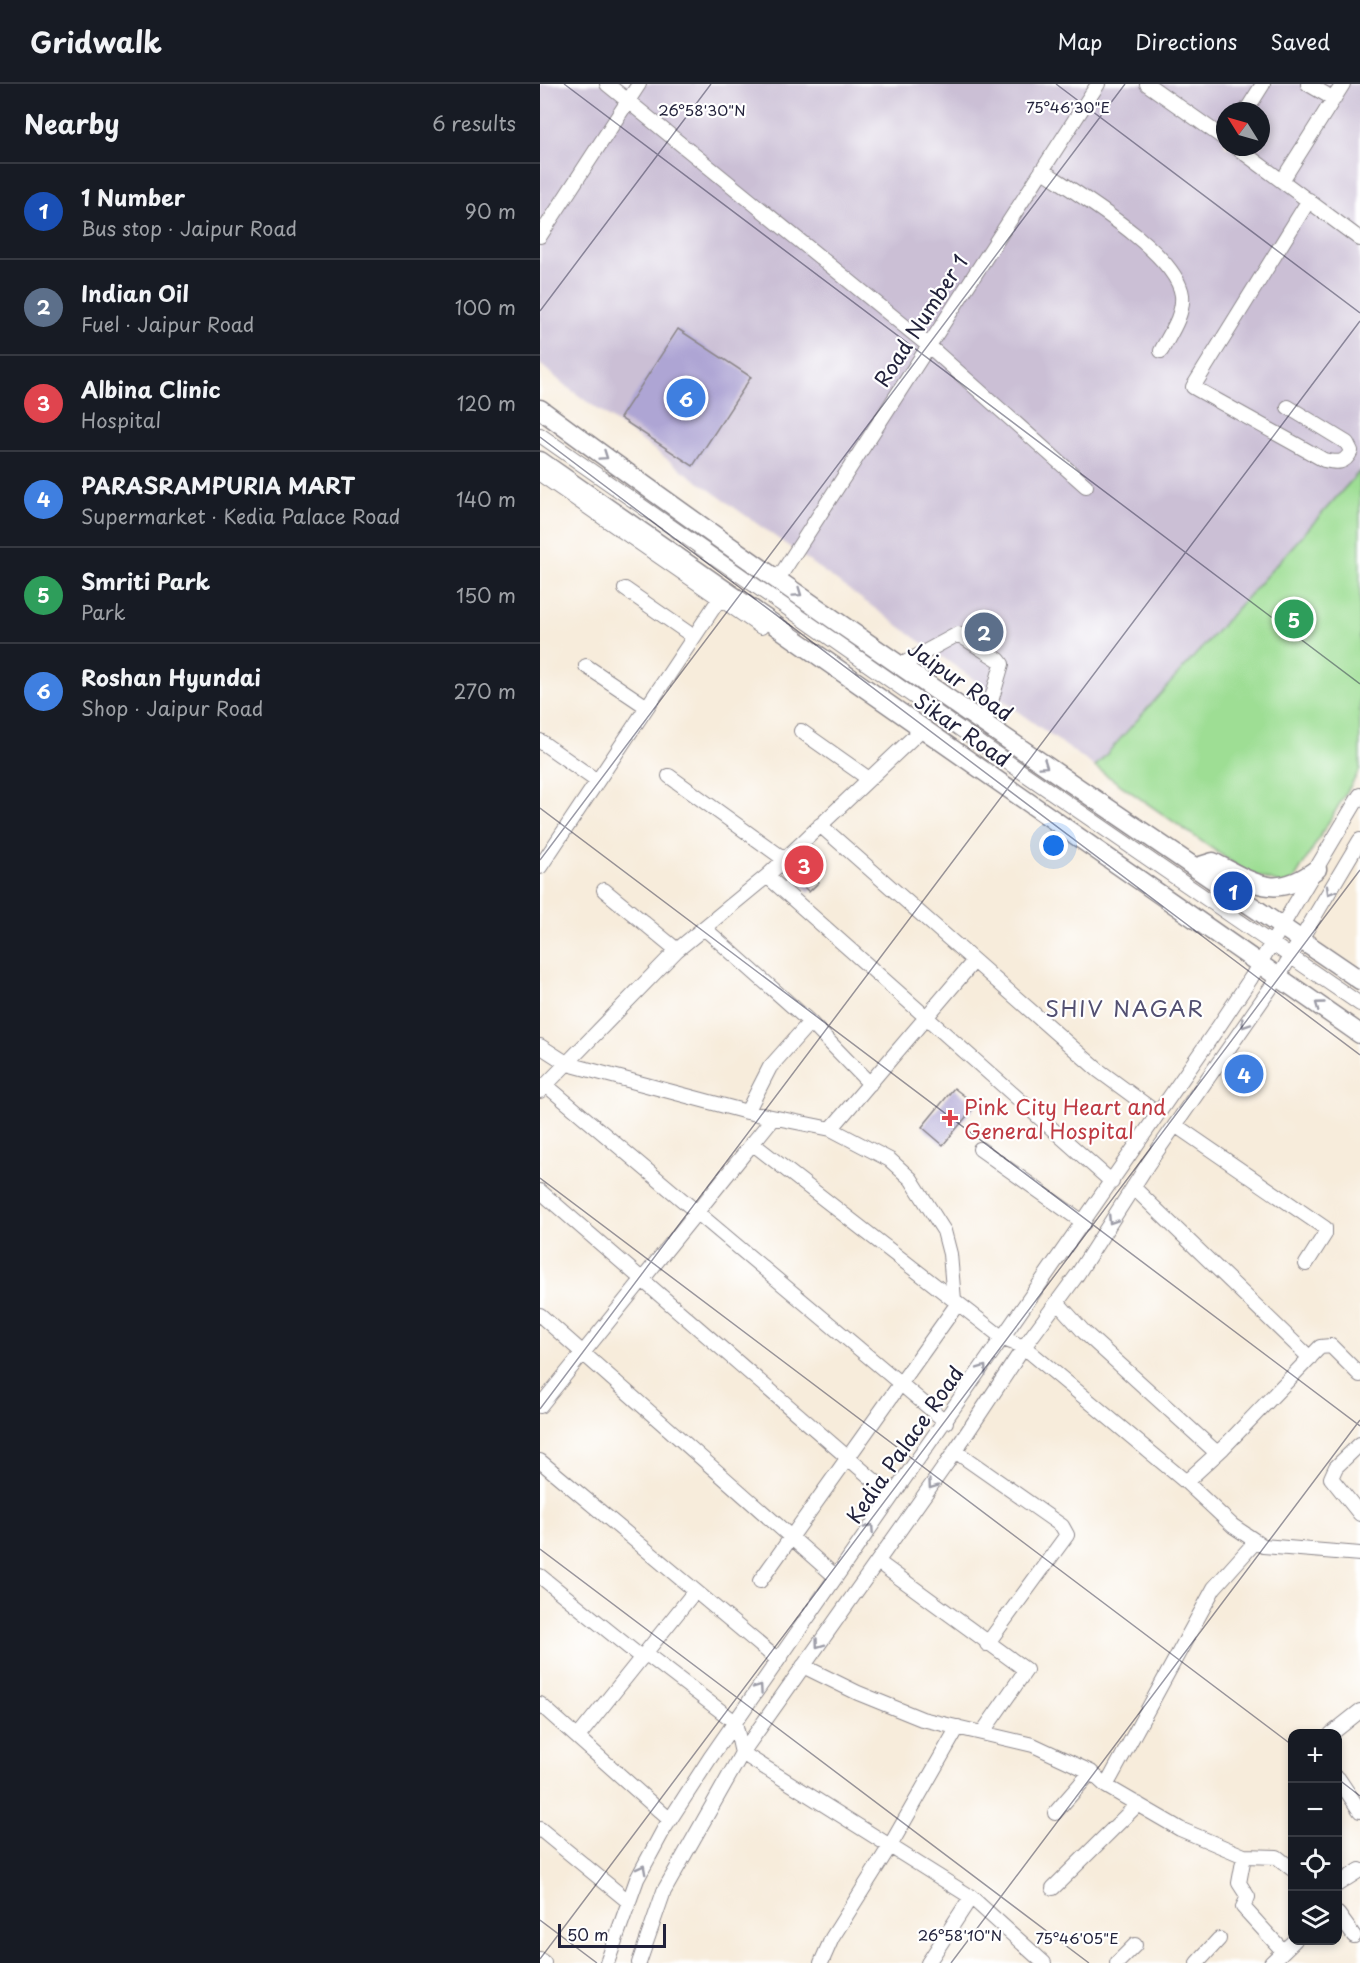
<!DOCTYPE html>
<html lang="en">
<head>
<meta charset="utf-8">
<style>
  body { margin:0; font-family:"Playpen Sans",sans-serif; background:#20242c; color:#f1f3f6 }
  .controls { position:absolute; right:18px; bottom:18px; display:grid; overflow:hidden; border-radius:12px; box-shadow:0 3px 9px #0003 }
  .controls button { width:54px; height:54px; display:grid; place-items:center; padding:0; border:0; border-bottom:2px solid #363941; background:#171b24; color:#f1f3f6; font:30px sans-serif }
  .compass { position:absolute; left:676px; top:18px; width:54px; height:54px; border-radius:50%; background:#171b24; box-shadow:0 3px 9px #0003; rotate:307deg }
  .scale { position:absolute; left:18px; bottom:15px; width:108px; box-sizing:border-box; padding-left:6px; border:3px solid #22223b; border-top:0; font-size:16px; line-height:21px; white-space:nowrap; color:#22223b; -webkit-text-stroke:4px #fff; paint-order:stroke }
  .you { position:absolute; left:514px; top:762px; width:21px; height:21px; margin:-15px; border:4px solid #fff; border-radius:50%; background:#1a73e8; box-shadow:0 0 0 9px #1a73e833 }
  .badge { display:grid; place-items:center; width:39px; height:39px; border-radius:50%; background:#0b8043; color:#fff; font-size:20px; font-weight:700 }
  .pin { position:absolute; translate:-50% -50%; border:3px solid #fff; box-shadow:0 2px 6px #0006 }
  .list { margin:0; padding:0; list-style:none }
  h2 { display:flex; justify-content:space-between; align-items:center; height:78px; margin:0; padding:0 24px; font-size:26px }
  h2 small { font-size:20px; font-weight:400; color:#9ea1a6 }
  .list li { display:grid; grid-template-columns:39px 1fr auto; gap:18px; align-items:center; box-sizing:border-box; height:96px; padding:0 24px; border-top:2px solid #363941 }
  .list b { display:block; font-size:22px; white-space:nowrap }
  .list p { margin:0; font-size:20px; white-space:nowrap; color:#9ea1a6 }
  .list em { font-size:20px; font-style:normal; color:#9ea1a6 }
  .icon { flex:none; width:33px; height:33px; fill:none; stroke:currentColor; stroke-width:2; stroke-linecap:round; stroke-linejoin:round }
  .map { position:relative; flex:none; width:820px; height:1879px; overflow:hidden }
  header { display:flex; align-items:center; gap:36px; box-sizing:border-box; height:84px; padding:0 30px; background:#171b24; border-bottom:2px solid #363941 }
  header strong { font-size:28px }
  nav { display:flex; gap:33px; margin-inline-start:auto; font-size:21px }
  main { display:flex }
  aside { flex:1; background:#171b24 }
  .map>svg:first-child { display:block }
  .industrial { fill:#cbbfd5; fill-rule:evenodd }
  .green { fill:#9ede94; stroke:#608068; stroke-width:1.5 }
  .building { fill:#aea5d4 }
  .lines { fill:none; stroke-linecap:round; stroke-linejoin:round }
  .minor-casing { stroke:#8c878b; stroke-width:16 }
  .major-casing { stroke:#8c878b; stroke-width:21 }
  .minor { stroke:#fff; stroke-width:14 }
  .major { stroke:#fff; stroke-width:18 }
  .oneway { stroke:#9c9ca7 }
  .ticks { fill:none; stroke:#22223b; stroke-width:1.5; stroke-opacity:0.45 }
  .health-dot { fill:#e0444e; stroke:#fff; stroke-width:2 }
  .labels { text-anchor:middle; dominant-baseline:central; stroke-width:4.5; stroke-linejoin:round; paint-order:stroke }
  .street-label { font-size:21px; fill:#22223b; stroke:#fff }
  .health-label { font-size:21px; fill:#be3a42; stroke:#fff; text-anchor:start }
  .neighbourhood-label { font-size:22px; letter-spacing:1.5px; fill:#535071; stroke:#fff }
  .ticks-label { font-size:15px; text-anchor:middle; fill:#22223b; stroke:#fff; stroke-width:4.5; stroke-linejoin:round; paint-order:stroke }
</style>
</head>
<body>
<header>
<strong>Gridwalk</strong>
<nav><a>Map</a><a>Directions</a><a>Saved</a></nav>
</header>
<main>
<aside>
<h2>Nearby<small>6 results</small></h2>
<ul class="list">
<li><span class="badge" style="background:#1a4fb4">1</span><div><b>1 Number</b><p>Bus stop · Jaipur Road</p></div><em>90 m</em></li>
<li><span class="badge" style="background:#5c6f8a">2</span><div><b>Indian Oil</b><p>Fuel · Jaipur Road</p></div><em>100 m</em></li>
<li><span class="badge" style="background:#e0444e">3</span><div><b>Albina Clinic</b><p>Hospital</p></div><em>120 m</em></li>
<li><span class="badge" style="background:#3f7fe0">4</span><div><b>PARASRAMPURIA MART</b><p>Supermarket · Kedia Palace Road</p></div><em>140 m</em></li>
<li><span class="badge" style="background:#2e9e5b">5</span><div><b>Smriti Park</b><p>Park</p></div><em>150 m</em></li>
<li><span class="badge" style="background:#3f7fe0">6</span><div><b>Roshan Hyundai</b><p>Shop · Jaipur Road</p></div><em>270 m</em></li>
</ul>
</aside>
<div class="map">
<svg width="820" height="1879" viewBox="0 0 820 1879">
  <rect width="100%" height="100%" fill="#fff"/>
  <filter id="ink" filterUnits="userSpaceOnUse"><feTurbulence type="fractalNoise" baseFrequency=".0167" numOctaves="2"/><feDisplacementMap in="SourceGraphic" scale="12" xChannelSelector="R" yChannelSelector="G"/><feConvolveMatrix kernelMatrix="1 2 1 2 8 2 1 2 1" color-interpolation-filters="sRGB"/></filter>
  <filter id="wash" filterUnits="userSpaceOnUse"><feTurbulence type="fractalNoise" baseFrequency=".008" numOctaves="4" result="noise"/><feDisplacementMap in="SourceGraphic" scale="24" xChannelSelector="R" yChannelSelector="G"/><feGaussianBlur stdDeviation="1.35" result="paint"/><feColorMatrix in="noise" values="0 0 0 0 0 0 0 0 0 0 0 0 0 0 0 0 0 1.4 0 .05"/><feComposite in="paint" operator="in"/></filter>
  <g filter="url(#wash)">
    <rect width="100%" height="100%" fill="#f7ecdb"/>
    <!-- industrial -->
    <path class="industrial" d="M0 0H820V387L555 683 27 303 0 280ZM685 27H721V63H685Z"/>
    <!-- green -->
    <path class="green" d="M820 387V686L754 796 742 800 706 788 555 683Z"/>
    <g id="blocks">
      <!-- building -->
      <path class="building" d="M138 245 211 293 153 382 80 334Z
        M272 762 286 777 272 791 279 798 269 808 247 786Z
        M414 1004 436 1021 403 1061 382 1043Z"/>
    </g>
  </g>
  <g filter="url(#ink)">
    <use href="#blocks" fill-opacity="0" stroke="#8c878b" stroke-width="1.5"/>
    <g class="lines">
      <!-- minor casing -->
      <g class="minor-casing">
        <path id="minor" d="M67 0 389 262 546 402
          M607 0 685 55
          M768 0 794 15
          M706 27 723 0
          M696 63 820 155
          M502 86C537 110 636 168 642 211 644 231 630 250 621 267
          M743 95 803 0
          M0 152 99 0
          M748 323 807 359 811 367C805 380 797 379 784 376L653 303 769 116
          M0 351 450 666 820 920
          M0 390 221 543
          M238 495 558 0
          M85 505 154 553
          M361 581 418 550 459 576 462 580 444 641
          M46 582 107 623
          M261 647 329 695
          M0 657 57 697
          M129 692 244 775
          M280 741 558 986 618 1030
          M0 783 184 508
          M227 792 572 1098
          M64 806 137 866
          M164 844 270 938 330 1000
          M0 962 28 980 207 1028 291 1045 350 1076 371 1095 404 1147 410 1170 414 1216
          M7 1002 406 1338
          M0 1007 137 866 227 792 383 644
          M207 1028 230 983 270 938
          M635 1041 785 1144V1150L766 1180
          M291 1045 434 877
          M212 1059 464 1255 484 1263 646 1398 693 1442 723 1462 820 1470
          M440 1065 544 1139
          M593 1103 770 1274
          M0 1107 352 1412
          M517 1218 544 1248 677 1369
          M0 1231 296 1493
          M0 1322 233 1034
          M820 1360 796 1383 791 1394 820 1430
          M415 1367 522 1442 527 1451 447 1560
          M0 1377 238 1576
          M646 1398 683 1364 780 1263 791 1262 820 1291
          M338 1478 486 1586 442 1649
          M0 1492 102 1574
          M220 1497 418 1219
          M105 1569 195 1638 202 1669 431 1813 504 1879
          M263 1582 318 1609 382 1635 493 1661 551 1688 566 1702 640 1745 704 1772 737 1773 752 1785
          M0 1620 130 1736
          M791 1650 820 1627
          M38 1653 155 1507
          M798 1694 820 1727
          M566 1702 674 1504 716 1457
          M515 1729 551 1688
          M0 1745 89 1818
          M704 1772 699 1799 708 1813 703 1823 743 1867
          M798 1800 820 1786
          M513 1804 598 1720
          M798 1830 814 1852
          M0 1876 4 1879
          M67 1879 97 1795 124 1745 170 1674 679 942 711 894 820 711
          M99 1879 124 1807 202 1669 407 1379 484 1263 537 1191 608 1080 739 892 820 756
          M281 1879 292 1854 350 1762 418 1643
          M388 1879 431 1813
          M577 1879 595 1861
          M657 1879 679 1855
          M731 1879 755 1856"/>
      </g>
      <!-- major casing -->
      <g class="major-casing">
        <path id="major" d="M0 325C268 523 545 708 820 896
          M0 377 820 950
          M657 783 673 778C714 799 735 817 777 785"/>
      </g>
      <!-- minor -->
      <use href="#minor" class="minor"/>
      <!-- major -->
      <use href="#major" class="major"/>
    </g>
    <!-- one-way arrows -->
    <defs><path id="oneway-chevron" d="M-2-3.5L2.5 0L-2 3.5" fill="none" stroke-width="1.6" stroke-linecap="round" stroke-linejoin="round" transform="scale(1.5)"/></defs>
    <g class="oneway">
      <use href="#oneway-chevron" transform="translate(64 372) rotate(34)"/>
      <use href="#oneway-chevron" transform="translate(258 509) rotate(35)"/>
      <use href="#oneway-chevron" transform="translate(504 681) rotate(34)"/>
      <use href="#oneway-chevron" transform="translate(790 807) rotate(120)"/>
      <use href="#oneway-chevron" transform="translate(779 921) rotate(-144)"/>
      <use href="#oneway-chevron" transform="translate(705 940) rotate(124)"/>
      <use href="#oneway-chevron" transform="translate(572 1136) rotate(123)"/>
      <use href="#oneway-chevron" transform="translate(443 1285) rotate(-55)"/>
      <use href="#oneway-chevron" transform="translate(392 1401) rotate(125)"/>
      <use href="#oneway-chevron" transform="translate(330 1444) rotate(-56)"/>
      <use href="#oneway-chevron" transform="translate(279 1560) rotate(126)"/>
      <use href="#oneway-chevron" transform="translate(219 1604) rotate(-55)"/>
      <use href="#oneway-chevron" transform="translate(102 1785) rotate(-62)"/>
    </g>
  </g>
  <!-- ticks -->
  <path class="ticks" d="M24 0 820 600M516 0 820 229M0 227 171 0M0 353 820 971M0 724 820 1342M0 776 585 0M0 1094 752 1661M0 1325 820 237M0 1465 549 1879M798 1695 820 1712M0 1836 57 1879M0 1875 820 786M411 1879 820 1336"/>
  <!-- markers -->
  <path class="health-dot" d="M407 1025h6v6h6v6h-6v6h-6v-6h-6v-6h6z"/>
  <g class="labels">
    <!-- street labels -->
    <g class="street-label">
      <text transform="translate(380 236) rotate(-57)">Road Number 1</text>
      <text transform="translate(421 596) rotate(35)">Jaipur Road</text>
      <text transform="translate(423 645) rotate(35)">Sikar Road</text>
      <text transform="translate(364 1360) rotate(-55)">Kedia Palace Road</text>
    </g>
    <!-- health labels -->
    <g class="health-label">
      <text x="424" y="1022">Pink City Heart and<tspan x="424" dy="24">General Hospital</tspan></text>
    </g>
    <!-- neighbourhood labels -->
    <g class="neighbourhood-label">
      <text x="585" y="923">SHIV NAGAR</text>
    </g>
  </g>
  <g class="ticks-label">
    <text x="528" y="29">75°46'30"E</text>
    <text x="162" y="32">26°58'30"N</text>
    <text x="420" y="1857">26°58'10"N</text>
    <text x="537" y="1860">75°46'05"E</text>
  </g>
</svg>
<div class="controls">
<button>+</button>
<button>−</button>
<button><svg class="icon" aria-label="locate" viewBox="0 0 24 24"><circle cx="12" cy="12" r="6"/><path d="M12 2v4M12 18v4M2 12h4M18 12h4"/></svg></button>
<button><svg class="icon" aria-label="layers" viewBox="0 0 24 24"><path d="M12 4l9 5-9 5-9-5zM3 14l9 5 9-5"/></svg></button>
</div>
<svg class="compass" viewBox="-18 -18 36 36"><path d="M0-13l5 13h-10z" fill="#e53935"/><path d="M0 13l5-13h-10z" fill="#9ea1a6"/></svg>
<div class="scale">50 m</div>
<div class="you"></div>
<div class="pin badge" style="left:693px;top:807px;background:#1a4fb4">1</div>
<div class="pin badge" style="left:444px;top:548px;background:#5c6f8a">2</div>
<div class="pin badge" style="left:264px;top:781px;background:#e0444e">3</div>
<div class="pin badge" style="left:704px;top:990px;background:#3f7fe0">4</div>
<div class="pin badge" style="left:754px;top:535px;background:#2e9e5b">5</div>
<div class="pin badge" style="left:146px;top:314px;background:#3f7fe0">6</div>
</div>
</main>
</body>
</html>
